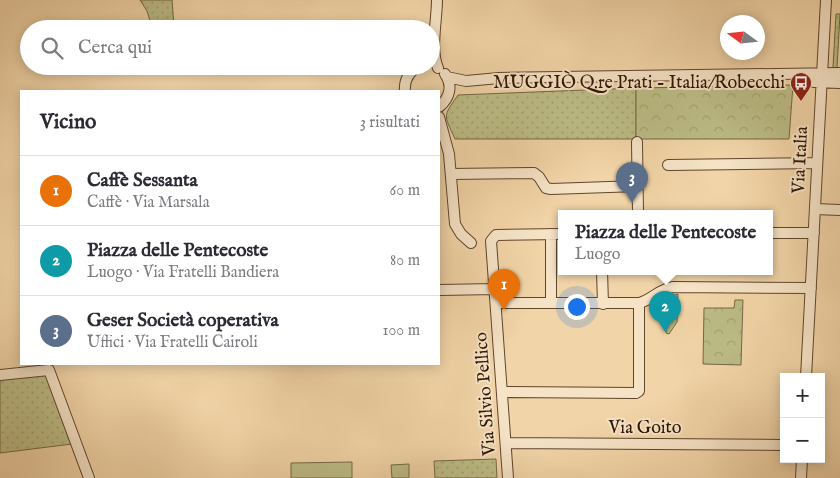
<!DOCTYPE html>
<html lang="it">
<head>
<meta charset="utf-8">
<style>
  body { margin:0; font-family:"IM FELL English",serif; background:#f7f7f7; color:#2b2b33 }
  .controls { position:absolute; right:15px; bottom:15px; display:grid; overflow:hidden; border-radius:0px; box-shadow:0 2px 12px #0003 }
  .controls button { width:45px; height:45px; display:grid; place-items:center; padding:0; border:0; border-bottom:1px solid #e1e1e2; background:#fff; color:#2b2b33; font:25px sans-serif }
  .compass { position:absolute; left:720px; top:15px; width:45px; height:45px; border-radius:50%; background:#fff; box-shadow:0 2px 12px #0003; rotate:285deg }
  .you { position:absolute; left:576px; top:306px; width:18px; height:18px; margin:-12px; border:4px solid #fff; border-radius:50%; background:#1a73e8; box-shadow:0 0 0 8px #1a73e833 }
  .badge { display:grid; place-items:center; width:32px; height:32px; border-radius:50%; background:#1a73e8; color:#fff; font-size:16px; font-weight:700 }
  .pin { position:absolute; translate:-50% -41px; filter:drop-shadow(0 1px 2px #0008) }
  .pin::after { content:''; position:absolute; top:26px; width:18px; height:15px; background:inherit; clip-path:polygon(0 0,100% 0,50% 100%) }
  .popup { position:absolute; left:558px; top:210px; width:215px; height:65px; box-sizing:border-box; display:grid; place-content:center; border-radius:0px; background:#fff; filter:drop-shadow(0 1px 4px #0005); font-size:16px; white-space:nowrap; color:#7c7c81 }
  .popup b { font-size:19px; color:#2b2b33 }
  .popup::after { content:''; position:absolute; left:50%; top:100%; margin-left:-10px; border:10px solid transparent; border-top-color:#fff }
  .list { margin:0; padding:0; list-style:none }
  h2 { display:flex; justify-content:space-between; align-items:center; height:65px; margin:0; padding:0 20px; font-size:21px }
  h2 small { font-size:16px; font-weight:400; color:#7c7c81 }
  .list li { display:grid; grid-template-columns:32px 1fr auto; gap:15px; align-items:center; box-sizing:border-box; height:70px; padding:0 20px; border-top:1px solid #e1e1e2 }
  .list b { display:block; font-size:19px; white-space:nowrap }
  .list p { margin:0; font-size:16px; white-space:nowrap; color:#7c7c81 }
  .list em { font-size:16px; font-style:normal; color:#7c7c81 }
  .icon { flex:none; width:28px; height:28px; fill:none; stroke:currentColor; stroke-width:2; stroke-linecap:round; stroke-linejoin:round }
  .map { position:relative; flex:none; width:840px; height:478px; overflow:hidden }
  .search { position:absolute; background:#fff; box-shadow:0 2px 12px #0003; left:20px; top:20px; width:420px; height:55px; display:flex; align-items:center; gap:12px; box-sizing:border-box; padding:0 18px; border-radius:28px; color:#7c7c81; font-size:19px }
  .panel { position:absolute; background:#fff; box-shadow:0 2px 12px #0003; left:20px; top:90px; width:420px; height:275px; border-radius:0px }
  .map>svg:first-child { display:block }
  .grass { fill:url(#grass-dots); stroke:#756844 }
  .park { fill:url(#park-crowns); stroke:#756844 }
  .pitch { fill:#bcbc86; stroke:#756844 }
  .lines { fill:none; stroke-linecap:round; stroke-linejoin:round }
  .minor-casing { stroke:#5f452c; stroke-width:12 }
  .minor { stroke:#f6e3c6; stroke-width:10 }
  .labels { text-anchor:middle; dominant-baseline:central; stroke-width:4; stroke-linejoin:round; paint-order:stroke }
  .poi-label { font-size:18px; fill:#2e1503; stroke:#f6e3c6; text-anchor:end }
  .street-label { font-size:18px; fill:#2e1503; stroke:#f6e3c6 }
</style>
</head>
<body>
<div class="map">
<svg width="840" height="478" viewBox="0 0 840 478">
  <defs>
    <pattern id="grass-dots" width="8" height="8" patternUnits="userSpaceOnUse" patternTransform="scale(1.25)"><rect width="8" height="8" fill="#bcbc86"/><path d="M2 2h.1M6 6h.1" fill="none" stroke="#a2a172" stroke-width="1.8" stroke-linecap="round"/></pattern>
    <pattern id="park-crowns" width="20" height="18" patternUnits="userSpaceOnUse" patternTransform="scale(1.25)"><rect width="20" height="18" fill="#bcbc86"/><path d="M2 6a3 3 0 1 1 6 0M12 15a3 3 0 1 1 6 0" fill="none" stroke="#a2a172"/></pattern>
  </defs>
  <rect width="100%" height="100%" fill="#f1d4a7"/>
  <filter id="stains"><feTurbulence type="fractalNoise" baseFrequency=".004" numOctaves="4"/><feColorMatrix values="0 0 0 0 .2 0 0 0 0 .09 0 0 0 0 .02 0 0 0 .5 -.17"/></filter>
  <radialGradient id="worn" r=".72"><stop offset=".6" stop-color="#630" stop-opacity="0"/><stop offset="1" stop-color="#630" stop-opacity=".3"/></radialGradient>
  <!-- grass -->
  <path class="grass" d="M140 0H172L174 26 152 27 147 11Z
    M836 14H840L837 68 833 67Z
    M636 88V139H455C444 114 442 118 458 95Z
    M678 294 677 322 669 334 666 333V322L669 319H674L675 295Z
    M48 374 72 444 0 453V379Z
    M496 459 497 478H435L434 461Z"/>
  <!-- park -->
  <path class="park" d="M793 85 789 139H636V88Z
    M735 300H743L741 365 703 364 704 308H734Z"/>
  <!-- pitch -->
  <path class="pitch" d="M352 462V478H291V463Z
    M409 464V478H392L391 465Z"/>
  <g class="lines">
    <!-- minor casing -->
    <g class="minor-casing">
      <path id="minor" d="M437 0C437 20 430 50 438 68
        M447 77 466 81 499 78 840 73
        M814 82 840 83
        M405 91C404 80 409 71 420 66
        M439 107C450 98 453 85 445 74
        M439 117 449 154 455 224 461 234 471 243
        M637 142 638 213
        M668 165 817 163
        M451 174 534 173 539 177 546 188 551 189 638 186
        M815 209 840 210
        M769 233H814
        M551 234V302
        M602 271 603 304
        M439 290 495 289
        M496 303H639C652 300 659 289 673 287L811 288
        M0 375 49 370 89 478
        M806 377 826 0
        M503 392 636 393 639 391V303
        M506 443 784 445
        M508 478 491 241 496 235 561 234
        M801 478 802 459"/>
    </g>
    <!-- minor -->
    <use href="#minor" class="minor"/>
  </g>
  <!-- icons -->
  <defs>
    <g id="bus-pin" transform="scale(1.125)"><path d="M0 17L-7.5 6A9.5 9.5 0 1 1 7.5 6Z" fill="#8f2418" stroke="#f6e3c6"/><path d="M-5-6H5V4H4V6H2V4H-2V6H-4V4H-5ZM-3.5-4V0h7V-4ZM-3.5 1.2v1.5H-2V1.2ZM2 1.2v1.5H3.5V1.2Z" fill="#fff"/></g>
  </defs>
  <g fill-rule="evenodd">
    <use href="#bus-pin" x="801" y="83"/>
  </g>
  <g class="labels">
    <!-- poi labels -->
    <g class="poi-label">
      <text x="785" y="83">MUGGIÒ Q.re Prati - Italia/Robecchi</text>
    </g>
    <!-- street labels -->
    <g class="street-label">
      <text transform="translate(801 160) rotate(-87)">Via Italia</text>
      <text transform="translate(486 394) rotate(-94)">Via Silvio Pellico</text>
      <text x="645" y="428">Via Goito</text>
    </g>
  </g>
  <rect width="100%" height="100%" filter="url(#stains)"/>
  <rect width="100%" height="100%" fill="url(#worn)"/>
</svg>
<div class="controls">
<button>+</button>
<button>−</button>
</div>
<svg class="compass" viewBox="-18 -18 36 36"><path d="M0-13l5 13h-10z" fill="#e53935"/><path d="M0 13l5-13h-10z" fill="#7c7c81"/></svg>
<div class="you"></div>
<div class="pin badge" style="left:504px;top:310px;background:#e8710a">1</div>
<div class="pin badge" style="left:665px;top:332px;background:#0f9aa8">2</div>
<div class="popup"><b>Piazza delle Pentecoste</b>Luogo</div>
<div class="pin badge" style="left:632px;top:203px;background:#5c6f8a">3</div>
<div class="search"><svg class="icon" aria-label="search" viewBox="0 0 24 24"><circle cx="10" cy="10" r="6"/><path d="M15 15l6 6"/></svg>Cerca qui</div>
<section class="panel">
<h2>Vicino<small>3 risultati</small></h2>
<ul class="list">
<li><span class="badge" style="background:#e8710a">1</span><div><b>Caffè Sessanta</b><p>Caffè · Via Marsala</p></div><em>60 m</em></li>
<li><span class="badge" style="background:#0f9aa8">2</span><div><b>Piazza delle Pentecoste</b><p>Luogo · Via Fratelli Bandiera</p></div><em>80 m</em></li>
<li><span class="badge" style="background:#5c6f8a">3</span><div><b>Geser Società coperativa</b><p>Uffici · Via Fratelli Cairoli</p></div><em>100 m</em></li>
</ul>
</section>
</div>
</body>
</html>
